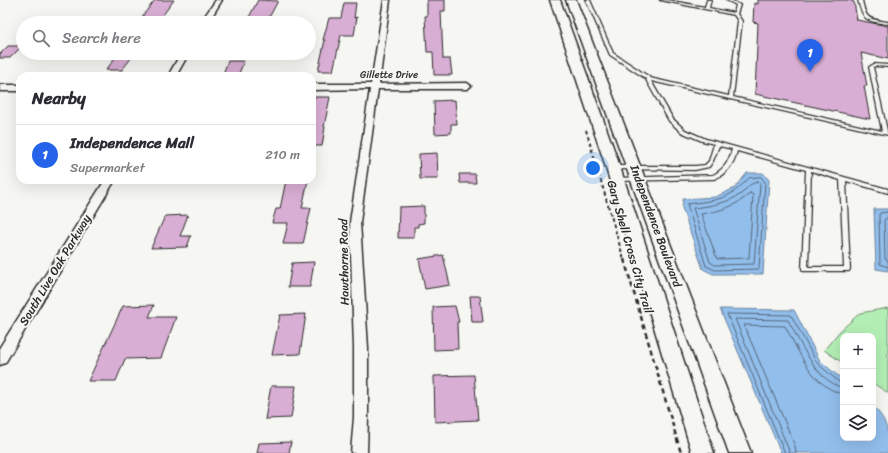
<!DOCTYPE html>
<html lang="en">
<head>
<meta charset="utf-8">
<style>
  body { margin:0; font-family:Sriracha,sans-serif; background:#f7f7f7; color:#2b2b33 }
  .controls { position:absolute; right:12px; bottom:12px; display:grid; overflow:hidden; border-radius:8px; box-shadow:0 4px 16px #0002 }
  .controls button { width:36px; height:36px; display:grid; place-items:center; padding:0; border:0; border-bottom:1px solid #e1e1e2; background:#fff; color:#2b2b33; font:20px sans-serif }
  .you { position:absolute; left:593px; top:168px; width:14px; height:14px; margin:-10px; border:3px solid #fff; border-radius:50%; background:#1a73e8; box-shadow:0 0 0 6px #1a73e833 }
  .badge { display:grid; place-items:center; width:26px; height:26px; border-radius:50%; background:#2563eb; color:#fff; font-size:13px; font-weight:700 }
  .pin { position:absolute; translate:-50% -33px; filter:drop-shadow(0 1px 2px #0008) }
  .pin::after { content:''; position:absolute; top:21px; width:14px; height:12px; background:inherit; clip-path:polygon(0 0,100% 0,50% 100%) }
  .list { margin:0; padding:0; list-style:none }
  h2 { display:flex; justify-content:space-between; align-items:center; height:52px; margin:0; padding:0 16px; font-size:17px }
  h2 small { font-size:13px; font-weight:400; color:#7c7c81 }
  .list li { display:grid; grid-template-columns:26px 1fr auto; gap:12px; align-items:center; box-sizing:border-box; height:60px; padding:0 16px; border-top:1px solid #e1e1e2 }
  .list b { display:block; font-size:15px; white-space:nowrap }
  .list p { margin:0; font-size:13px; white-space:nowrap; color:#7c7c81 }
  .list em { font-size:13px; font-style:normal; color:#7c7c81 }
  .icon { flex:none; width:22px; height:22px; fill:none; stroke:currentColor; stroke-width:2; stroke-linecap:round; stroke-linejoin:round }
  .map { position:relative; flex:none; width:888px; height:453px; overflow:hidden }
  .search { position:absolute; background:#fff; box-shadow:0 4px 16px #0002; left:16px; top:16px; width:300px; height:44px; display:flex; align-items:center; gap:10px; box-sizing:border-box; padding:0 14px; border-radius:22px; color:#7c7c81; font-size:15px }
  .panel { position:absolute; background:#fff; box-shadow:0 4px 16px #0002; left:16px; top:72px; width:300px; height:112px; border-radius:12px }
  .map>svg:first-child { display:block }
  .green { fill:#b3efb4; stroke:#6f8d70 }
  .water { fill:#92beec; stroke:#69839f }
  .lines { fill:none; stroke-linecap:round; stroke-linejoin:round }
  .shore { stroke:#546678; stroke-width:1 }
  .building { fill:#d9aed4; stroke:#2b2b2b }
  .lane-casing { stroke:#2b2b2b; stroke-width:2.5 }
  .street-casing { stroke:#2b2b2b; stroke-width:3 }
  .secondary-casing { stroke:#2b2b2b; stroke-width:3 }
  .path-far1 { stroke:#2b2b2b; stroke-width:2; stroke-dasharray:3.5 3; stroke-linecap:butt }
  .path { stroke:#2b2b2b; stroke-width:2.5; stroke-dasharray:5 3.5; stroke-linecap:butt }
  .lane { fill:#f6f6f2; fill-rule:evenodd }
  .street { fill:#f6f6f2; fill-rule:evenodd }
  .secondary { fill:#f6f6f2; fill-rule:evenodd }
  .labels { text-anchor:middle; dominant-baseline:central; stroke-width:4; stroke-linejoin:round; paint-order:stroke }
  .far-street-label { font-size:10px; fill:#2b2b2b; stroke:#f6f6f2 }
  .street-label { font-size:12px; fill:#2b2b2b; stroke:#f6f6f2 }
</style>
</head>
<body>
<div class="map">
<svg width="888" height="453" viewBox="0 0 888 453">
  <rect width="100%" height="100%" fill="#f6f6f2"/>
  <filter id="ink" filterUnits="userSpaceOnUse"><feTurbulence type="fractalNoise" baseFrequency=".025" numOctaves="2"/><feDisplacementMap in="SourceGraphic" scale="8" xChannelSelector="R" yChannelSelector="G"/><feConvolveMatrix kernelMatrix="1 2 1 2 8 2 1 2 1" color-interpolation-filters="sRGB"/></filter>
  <g filter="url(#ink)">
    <!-- green -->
    <path class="green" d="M888 308V393L873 383V336H843V363L824 350 840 331 860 313Z"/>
    <!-- water -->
    <path class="water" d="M747 173H763L769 180 763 274H713L703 269 682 208 683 199 715 197 735 188Z
      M874 209H888V271L876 269Z
      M720 309 794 310 820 361 843 380V438H873V406C888 422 888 429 888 453H781Z"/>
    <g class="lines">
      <!-- shore -->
      <path class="shore" d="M761 177 765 182 759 269 715 270 706 266 687 204C716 200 728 201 749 178Z
        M758 182 760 184 754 264 715 265 710 262 693 208C710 206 723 204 738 196 747 191 746 184 758 182Z
        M750 193 753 195 749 258 717 259 701 214C720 211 736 207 750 193Z
        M888 212 880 213 879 215 880 264 888 267
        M888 217 884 220 885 259 888 261
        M785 453 727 314 791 315 817 363 839 382 843 383
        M790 453 735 319 788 320C801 343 815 380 843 388
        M796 453 795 446 744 325 785 326C799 351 812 387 843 394"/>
    </g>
    <!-- building -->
    <path class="building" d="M155 0H174L157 23H137Z
      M258 0 278 1 266 23H246Z
      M427 0H445V11H441L443 59H450L452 75H434L433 52H427L425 16H427Z
      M758 0H849L854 2 857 20 888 26V59L861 53 867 86H864L870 119 755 94 758 23 753 22 754 3 758 4Z
      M344 3H356L354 18 357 17 354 35H341L333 71H318L325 40H323L329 18H341Z
      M8 46H22L10 58H0V54Z
      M119 53H135L122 70H106Z
      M228 61H244L238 76H222Z
      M312 97H330L324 127H325L322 146H312Z
      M455 100 457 124H451V133L435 134 434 101Z
      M437 153 438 179H420L419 154Z
      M459 174H475L476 183H460Z
      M286 180H308L302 208H311L303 244H283L288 223H272L276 209H280Z
      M424 206V223L418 224V227H414V238H398L399 207Z
      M188 215 180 236H191L187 247 151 248 165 216Z
      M443 255 450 285 425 289 419 259Z
      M314 262 310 287H288L292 263Z
      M470 296H480L483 322H472Z
      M154 305 149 317H176L161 358 125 359 116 381H88L123 306Z
      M455 306 459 322H457L458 349 434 350 433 307Z
      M306 314 300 354 272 355 280 315Z
      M474 375 478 420 435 422 434 376Z
      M271 386H296L291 418 265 419Z
      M291 442 289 453H257L259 443Z"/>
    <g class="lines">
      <!-- lane casing -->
      <g class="lane-casing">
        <path id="lane" d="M586 0H590L613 53 648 76 650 78 729 96 738 21 734 15 660 0H667L705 7 707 0H711L709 8 734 13 736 5 726 0H731L740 5 737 14 742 21 733 97 882 131 869 67 874 64 888 65V67L875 66 873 67 888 135 651 81 673 119 685 130 706 139 888 189V193L846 181 850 269 849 271H803L802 269 806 170 737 151C734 164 727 174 714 179L615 181 614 180 617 178 713 175C724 169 729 162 732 149L719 146 713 161 709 167 695 170 612 169V168L614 166H695L705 165 709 161 714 144 702 141 681 132 669 121 645 78 610 55ZM811 171 840 180 844 267H808Z
          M858 0H862C866 20 869 19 888 22V24C868 21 863 22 858 0Z"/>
      </g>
      <!-- street casing -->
      <g class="street-casing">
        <path id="street" d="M216 0H222L208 23H200Z
          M384 0H390L379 84 467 83 471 86 467 89H378L360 222 368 348V417L367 453H351L354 417V348L350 222 370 89 312 90V84H371Z
          M181 53H189L176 76H168Z
          M0 85H20V91H0Z
          M105 180H115L5 363 0 365V347Z"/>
      </g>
      <!-- secondary casing -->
      <g class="secondary-casing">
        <path id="secondary" d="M550 0H560L617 158 714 453H692L603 158Z
          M566 0H576L751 453H729Z"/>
      </g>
      <!-- path-far1 -->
      <path class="path-far1" d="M586 130 624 260"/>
      <!-- path -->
      <path class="path" d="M624 259 681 453"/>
      <!-- lane -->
      <use href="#lane" class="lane"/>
      <!-- street -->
      <use href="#street" class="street"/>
      <!-- secondary -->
      <use href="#secondary" class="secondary"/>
    </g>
  </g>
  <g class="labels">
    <!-- far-street labels -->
    <g class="far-street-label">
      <text x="389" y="75">Gillette Drive</text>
    </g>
    <!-- street labels -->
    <g class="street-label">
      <text transform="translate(656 226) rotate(70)">Independence Boulevard</text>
      <text transform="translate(630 247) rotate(74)">Gary Shell Cross City Trail</text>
      <text transform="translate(344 262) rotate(-91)">Hawthorne Road</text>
      <text transform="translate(55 270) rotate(-59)">South Live Oak Parkway</text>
    </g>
  </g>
</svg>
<div class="controls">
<button>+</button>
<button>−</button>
<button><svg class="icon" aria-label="layers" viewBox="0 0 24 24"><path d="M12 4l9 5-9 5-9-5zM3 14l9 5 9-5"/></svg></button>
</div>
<div class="you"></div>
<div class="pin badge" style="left:810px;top:72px">1</div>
<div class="search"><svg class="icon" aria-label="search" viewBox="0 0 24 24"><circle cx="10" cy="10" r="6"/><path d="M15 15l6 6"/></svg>Search here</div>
<section class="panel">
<h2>Nearby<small></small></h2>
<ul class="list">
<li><span class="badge">1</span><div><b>Independence Mall</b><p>Supermarket</p></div><em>210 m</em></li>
</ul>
</section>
</div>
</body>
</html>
